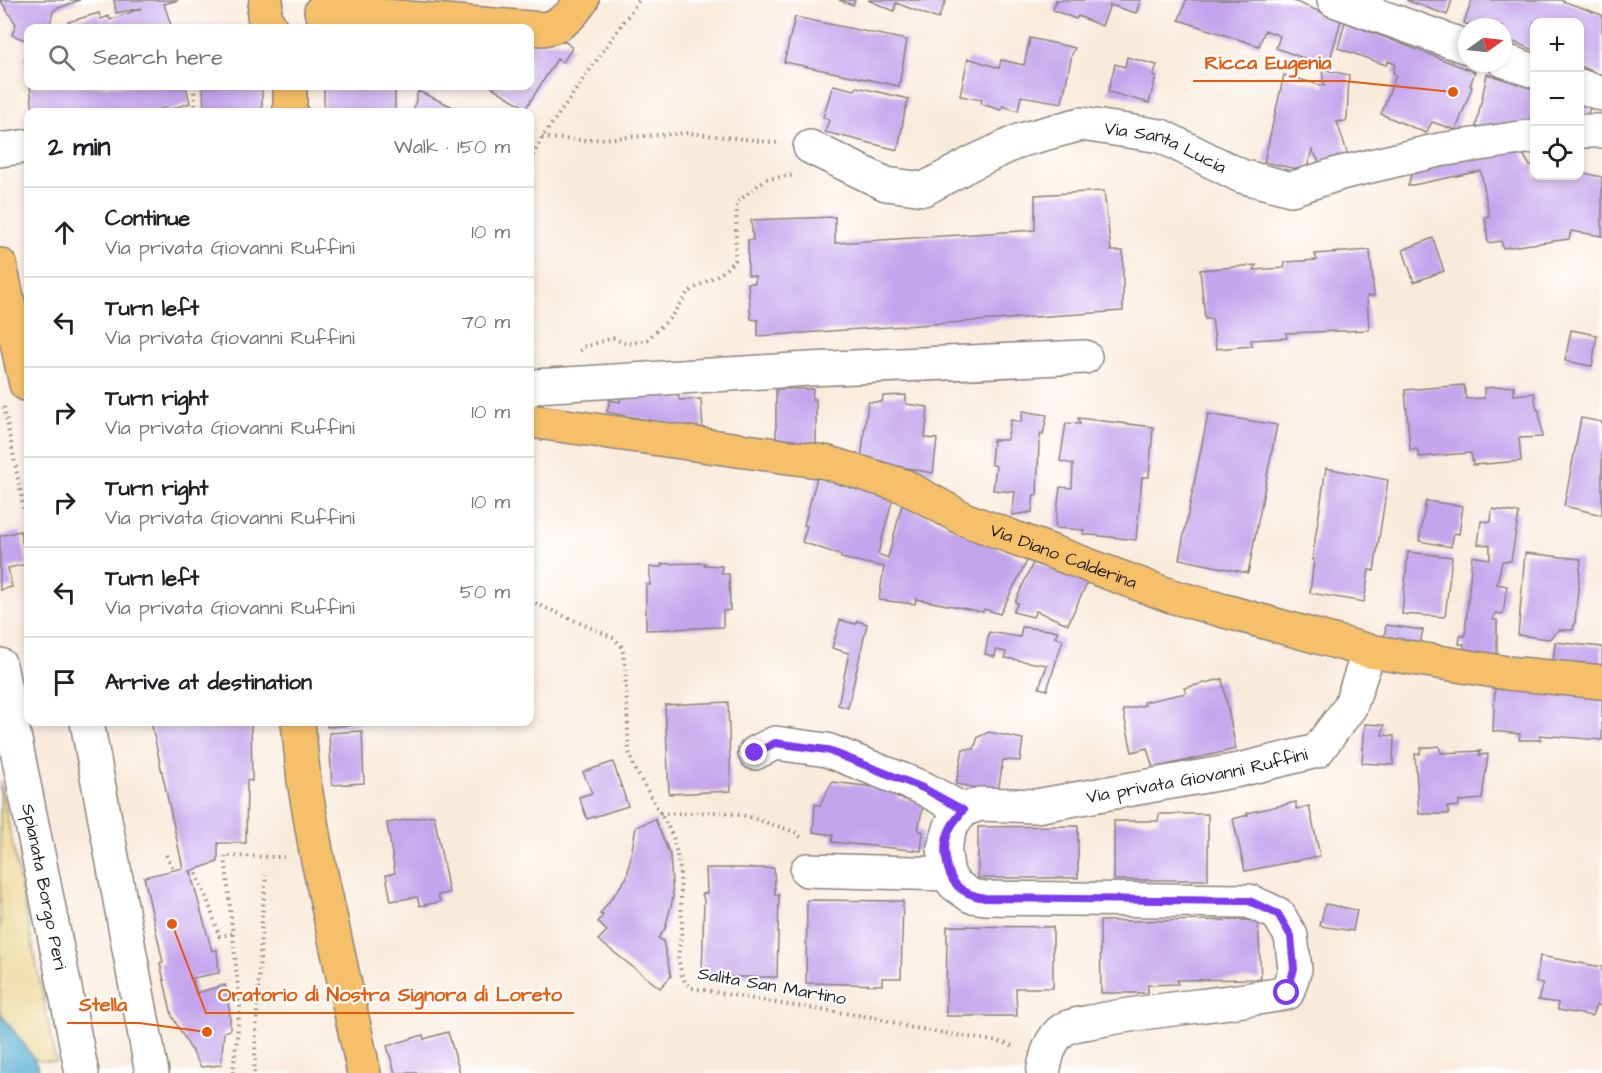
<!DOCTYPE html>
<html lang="en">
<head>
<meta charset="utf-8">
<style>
  body { margin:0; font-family:"Architects Daughter",sans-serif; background:#f2f2f2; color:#202124 }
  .controls { position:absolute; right:18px; top:18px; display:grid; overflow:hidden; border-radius:12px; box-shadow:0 3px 9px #0003 }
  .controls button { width:54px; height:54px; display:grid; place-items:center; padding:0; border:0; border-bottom:2px solid #e0e0e0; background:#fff; color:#202124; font:30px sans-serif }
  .compass { position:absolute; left:1458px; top:18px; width:54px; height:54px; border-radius:50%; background:#fff; box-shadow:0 3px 9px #0003; rotate:75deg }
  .stop { position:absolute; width:18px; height:18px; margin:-14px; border:4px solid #7c3aed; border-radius:50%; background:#fff }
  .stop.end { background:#7c3aed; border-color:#fff; box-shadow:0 2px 6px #0008 }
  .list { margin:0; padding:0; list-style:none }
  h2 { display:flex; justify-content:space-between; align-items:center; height:78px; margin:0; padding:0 24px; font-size:26px }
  h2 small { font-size:20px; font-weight:400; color:#757577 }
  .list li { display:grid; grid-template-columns:39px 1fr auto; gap:18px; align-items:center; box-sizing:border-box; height:90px; padding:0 24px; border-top:2px solid #e0e0e0 }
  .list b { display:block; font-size:22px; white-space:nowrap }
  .list p { margin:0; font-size:20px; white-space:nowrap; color:#757577 }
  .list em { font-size:20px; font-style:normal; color:#757577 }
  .icon { flex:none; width:33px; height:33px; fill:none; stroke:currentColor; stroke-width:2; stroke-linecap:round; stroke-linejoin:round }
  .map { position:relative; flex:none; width:1602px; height:1073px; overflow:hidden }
  .search { position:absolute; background:#fff; box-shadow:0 3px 9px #0003; left:24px; top:24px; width:510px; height:66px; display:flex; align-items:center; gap:15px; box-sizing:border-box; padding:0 21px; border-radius:12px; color:#757577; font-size:22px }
  .panel { position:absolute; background:#fff; box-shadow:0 3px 9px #0003; left:24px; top:108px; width:510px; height:618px; border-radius:12px }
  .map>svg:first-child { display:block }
  .sand { fill:#eeda9e; stroke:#857b5d; stroke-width:1.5 }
  .water { fill:#51accf; stroke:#366476; stroke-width:1.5 }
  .building { fill:#c4a4ec }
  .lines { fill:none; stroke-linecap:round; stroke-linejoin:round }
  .minor-casing { stroke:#8a847c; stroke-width:36 }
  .major-casing { stroke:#8a847c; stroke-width:36 }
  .path { stroke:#8a847c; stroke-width:4; stroke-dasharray:1.5 4.5; stroke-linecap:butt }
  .minor { stroke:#fff; stroke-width:33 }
  .major { stroke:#f6c06b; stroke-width:33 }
  .route { stroke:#7c3aed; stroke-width:8 }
  .labels { text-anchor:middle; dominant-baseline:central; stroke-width:4.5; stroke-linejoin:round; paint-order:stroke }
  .street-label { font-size:18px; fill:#1c1c1c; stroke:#fff }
  .leader { fill:none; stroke:#e8590c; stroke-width:2 }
  .callout-dot { fill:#e8590c; stroke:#fff; stroke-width:2 }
  .callout-label { font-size:20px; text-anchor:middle; font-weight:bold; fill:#e8590c; stroke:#fff; stroke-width:4.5; stroke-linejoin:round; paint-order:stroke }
</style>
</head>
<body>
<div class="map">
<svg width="1602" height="1073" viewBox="0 0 1602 1073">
  <rect width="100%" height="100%" fill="#fff"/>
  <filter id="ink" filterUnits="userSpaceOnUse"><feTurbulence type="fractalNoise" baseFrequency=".0167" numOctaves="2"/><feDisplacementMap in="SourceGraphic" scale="12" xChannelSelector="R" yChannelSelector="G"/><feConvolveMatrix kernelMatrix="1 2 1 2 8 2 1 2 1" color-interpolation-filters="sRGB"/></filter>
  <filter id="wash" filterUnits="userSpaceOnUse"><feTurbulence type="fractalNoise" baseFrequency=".008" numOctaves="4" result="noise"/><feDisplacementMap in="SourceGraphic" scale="24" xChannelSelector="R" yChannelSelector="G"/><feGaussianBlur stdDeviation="1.35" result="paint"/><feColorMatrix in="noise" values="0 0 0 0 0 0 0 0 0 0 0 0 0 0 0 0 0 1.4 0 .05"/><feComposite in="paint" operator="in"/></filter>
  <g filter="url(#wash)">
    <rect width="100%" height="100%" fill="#f9ebdc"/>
    <!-- sand -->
    <path class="sand" d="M0 782 56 1062 36 1060 21 1043 0 1012Z"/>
    <!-- water -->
    <path class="water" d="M0 1012C13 1033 33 1050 40 1073H0Z"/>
    <g id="blocks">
      <!-- building -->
      <path class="building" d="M0 0H80L56 9 53 12 49 28H28V41L12 35 16 24Z
        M114 0H178L164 4 172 28H70L68 22 99 13 101 19 109 16 110 20 142 8 116 13Z
        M839 0H855L853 5Z
        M868 0H946L938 19 896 3 894 11Z
        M1056 0H1141L1136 13 1110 5 1102 26 1078 16 1076 19 1053 10Z
        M1186 0H1291L1341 20 1328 67 1276 48 1280 36 1265 30 1259 46 1179 20Z
        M1406 0H1452L1447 15Z
        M1472 0H1560L1602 15V75L1580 66V22H1534V50L1503 38V27H1474L1464 23Z
        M795 17 907 40 899 86 784 62Z
        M1345 22 1475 72 1470 86 1472 87 1456 130 1432 122 1426 133 1381 114 1396 75 1393 73 1395 64 1388 61 1386 65 1338 48Z
        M1030 38 1075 48 1072 54 1062 103 1021 96 1018 111 1003 106 1001 110 981 104 982 100 960 96 968 58 999 68 1001 60 1024 65Z
        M566 42 572 48 563 62 557 59 526 108 490 86H530V43Z
        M28 55V70H27L25 56Z
        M1127 57 1157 65 1153 76 1156 77 1149 103 1108 92 1115 64 1125 67Z
        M1322 69 1349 75 1347 118 1346 121 1337 122 1348 155 1320 163 1312 150 1306 171 1264 162 1284 75 1324 86Z
        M1487 74 1534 89V123L1475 131Z
        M833 85 855 90 857 87 909 99 905 110 898 150 825 132 829 120 823 117Z
        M30 86H186L190 103 168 110 167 107 148 112H33Z
        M203 86H262V112H204Z
        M324 86H395V112H324Z
        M418 91 464 112H413Z
        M1580 98 1590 108 1586 119H1580Z
        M504 105 518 112H499Z
        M1517 144 1530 166 1534 165V176H1580V172L1602 177V236L1571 231 1569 239 1503 248 1501 241 1488 243 1485 217 1489 216 1481 171 1408 186 1414 164Z
        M1104 191 1111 251H1123V311L758 336V320L751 319 748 283H755V276L748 275V240H753L751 220 835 217V243L1035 230V195Z
        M1433 238 1444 271 1414 282 1403 250Z
        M1370 250 1374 296H1367L1369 330 1286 333 1287 338 1251 340 1252 346 1216 349 1212 319H1205L1200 270 1256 265 1254 270 1284 268 1285 262 1317 260 1315 254Z
        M1571 330 1597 335 1592 366 1565 361Z
        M1464 385 1466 399 1484 398V388L1514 386V395L1534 393 1537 410H1539L1542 437 1519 438 1521 461 1473 465 1471 453 1419 457 1417 449 1410 450 1405 390Z
        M776 389H813L812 400 816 399V449L776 448Z
        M676 392 680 400 701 399 703 431 607 412 610 400 620 402V394Z
        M906 395V404L928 407 925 438 937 439 933 473 861 459 868 402H882L883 396Z
        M1023 411 1047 415 1043 435 1041 433 1039 443 1037 495H1034L1032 512 1012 515 1015 492 993 490 996 466 991 464 993 440H1007L1011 420 1021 422Z
        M1208 414 1277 425 1248 573 1179 559Z
        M1078 418 1153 427 1149 477H1142L1136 540 1083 534 1084 530 1055 528 1060 487 1072 488 1073 464 1060 461 1066 423 1080 424Z
        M1581 418 1602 422V515L1564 506Z
        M1326 468 1388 480 1374 571 1369 570 1364 602 1310 593 1314 560H1312Z
        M818 474 894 494 878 554 888 558 902 505 1027 561 1000 614 984 609 983 612 916 599 915 604 879 600 884 567 841 558V555L802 542 807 526 804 525Z
        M1426 501 1463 506 1459 534 1454 533 1451 547 1419 541Z
        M1492 509 1519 513 1511 561H1502L1497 584 1507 586 1503 614 1495 613 1493 620H1497V660L1464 659V644H1459L1460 636H1465L1472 556 1490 559V545L1478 544 1481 521 1491 522Z
        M20 531 27 564 8 568 12 587 0 590V536Z
        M1408 552 1452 557 1445 617 1402 614Z
        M1525 553 1581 559 1575 622 1573 630H1559L1549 639 1518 635Z
        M1034 561 1087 583 1068 624 1036 611 1033 617 1013 612 1018 603 1015 602Z
        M705 563 704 565 722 566V574H729L730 610 723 611V627L646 630V585H650V567H662L661 564Z
        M840 620 856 624 857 621 867 624 848 708 838 705 849 653 832 648Z
        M1386 625 1423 630 1419 648 1384 641Z
        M1022 627 1058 631 1055 637 1063 640 1047 690 1039 688 1047 665 1005 658 1006 652 996 650 995 657 985 654 989 632 1020 637Z
        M1555 642 1602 647V667L1553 662Z
        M1222 679 1236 749 1153 768 1147 748 1132 752 1123 710 1145 705 1144 702 1186 693 1184 688Z
        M1495 686 1602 695V740L1539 735 1541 740H1519L1520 734 1493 731Z
        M728 702 731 791 669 794 665 705Z
        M151 722H251L252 781 247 780 246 843H218V862L190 871 212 951 217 950 219 973 193 978 196 993 225 985 230 1014V1030L224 1032 221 1065 201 1067 172 1016 160 963 163 962 144 877 183 868Z
        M327 722H362V724L327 727Z
        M1365 724 1384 725 1382 735 1394 736 1393 765 1362 763Z
        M362 731 364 783 332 785 329 733Z
        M989 732 1023 739 1020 761 1003 760 998 792 956 784 963 749H974L978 737Z
        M1439 746 1441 753 1481 751 1479 755 1488 754 1482 799 1459 801V806L1447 807 1449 814H1419L1415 754H1420L1421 748Z
        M613 762 628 806 587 819 579 797 592 793 583 772Z
        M832 782 899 790 897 798 922 802 923 806 918 830 923 832 921 851 832 842 833 835 813 832 815 804 820 805Z
        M1296 802V809L1309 806 1320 856 1245 871 1233 819 1248 815 1247 813Z
        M1159 814H1208V880H1114V821H1158Z
        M434 815 449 893 438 895 440 902 420 906 417 897 391 901 386 875 395 873 387 823Z
        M655 819 670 855 673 898 665 929 658 938 663 941 671 976 660 988 598 940 607 931 598 922 603 915 600 914 627 877 636 827Z
        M1078 826V878H978V827Z
        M706 868H774L775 895H779L777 977H702L704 900 702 894 707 893Z
        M807 900 903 901 901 978H882V985L806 983Z
        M1325 904 1357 910 1353 931 1320 926Z
        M1258 920 1261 979 1177 980 1178 984 1148 985V993H1101L1100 921Z
        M947 926 1053 927V988H1016L1017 1016H946Z
        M1540 956 1602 967V1006L1596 1005 1592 1016 1558 1010V1003L1538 1000 1543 983 1536 982Z
        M448 1032 460 1073H395L387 1046 423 1035 424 1039Z"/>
    </g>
  </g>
  <g filter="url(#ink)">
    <use href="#blocks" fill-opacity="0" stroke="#8a847c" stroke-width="1.5"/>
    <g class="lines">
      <!-- minor casing -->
      <g class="minor-casing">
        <g id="minor">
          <path d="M1334 0 1467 47"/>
          <path d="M1503 60 1534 71"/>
          <path d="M1580 86 1602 94"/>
          <path d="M1580 131H1602"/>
          <path id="s1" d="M810 147 886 184 924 189 972 163 1021 140 1081 124 1161 136 1241 176 1291 189 1341 173 1439 150 1534 136"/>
          <path d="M0 150 28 146"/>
          <path d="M530 389 535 386 809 369 1085 357"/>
          <path id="s2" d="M0 665 82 1073"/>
          <path d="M87 722 152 1073"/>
          <path d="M755 753 775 743 827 750 923 788 963 810"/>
          <path d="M807 870 948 874"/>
          <path id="s3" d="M1043 1073C1046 1057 1050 1038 1064 1029 1074 1023 1089 1023 1100 1020 1162 1008 1225 1005 1287 993L1295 969 1291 936 1278 914 1249 901 985 898 971 896 954 884 948 874 944 848 951 826 963 810 980 804 1036 806 1239 770 1317 751 1350 707 1369 651"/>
        </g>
      </g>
      <!-- major casing -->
      <g class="major-casing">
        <g id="major">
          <path d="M266 0 264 16 271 28"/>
          <path d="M321 11 543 29C562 26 572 15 582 0"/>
          <path d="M290 112V86"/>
          <path d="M0 265 26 384H28"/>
          <path id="s4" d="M530 421 825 462 904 486 964 519 1171 596 1369 651 1507 673 1602 682"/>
          <path d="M298 722 304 781 316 851 364 1073"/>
        </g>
      </g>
      <!-- path -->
      <path class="path" d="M194 86 195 112
        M542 138 584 140 689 133 779 143
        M530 161 542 138 639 0
        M580 351 583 347 613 338 627 344 647 340 671 317 688 292 723 272 735 260 737 202 766 179 795 175
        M4 407 28 530
        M530 601 614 638 622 647 625 666 629 752 634 767 673 836 680 869 682 929 678 957 682 976 686 984 692 988 788 1005 878 1018 908 1027 1005 1043 1016 1047
        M660 814 719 812 747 816 795 832 804 840
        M166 855 174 870
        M191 874 196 873 209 904 219 936 233 934
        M233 1073 240 1007 225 856 284 857
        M254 1073 262 918 266 875"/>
      <!-- minor -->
      <use href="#minor" class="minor"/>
      <!-- major -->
      <use href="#major" class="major"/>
    </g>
  </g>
  <g class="lines" filter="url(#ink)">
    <!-- route -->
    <path class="route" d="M755 753 775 743 827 750 923 788 963 810C960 815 955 820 952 825 946 835 944 847 946 858 949 883 960 894 985 898L1249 901 1278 914 1291 936 1294 969 1287 993"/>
  </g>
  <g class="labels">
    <!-- street labels -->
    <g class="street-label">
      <text stroke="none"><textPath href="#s1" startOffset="382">Via Santa Lucia</textPath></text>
      <text stroke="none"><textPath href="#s4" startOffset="555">Via Diano Calderina</textPath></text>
      <text stroke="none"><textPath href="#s3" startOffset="1010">Via privata Giovanni Ruffini</textPath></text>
      <text stroke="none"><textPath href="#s2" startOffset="226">Spianata Borgo Peri</textPath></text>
      <text transform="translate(772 986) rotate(10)">Salita San Martino</text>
    </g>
  </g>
  <!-- callouts -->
  <path class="leader" d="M1453 92L1344 81H1193M172 924L206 1013H574M207 1032L139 1023H67"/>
  <g class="callout-dot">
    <circle cx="1453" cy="92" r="6"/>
    <circle cx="172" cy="924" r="6"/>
    <circle cx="207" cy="1032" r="6"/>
  </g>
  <g class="callout-label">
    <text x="1268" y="69">Ricca Eugenia</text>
    <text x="390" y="1001">Oratorio di Nostra Signora di Loreto</text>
    <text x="103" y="1011">Stella</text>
  </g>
</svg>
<div class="controls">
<button>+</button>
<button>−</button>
<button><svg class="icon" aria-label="locate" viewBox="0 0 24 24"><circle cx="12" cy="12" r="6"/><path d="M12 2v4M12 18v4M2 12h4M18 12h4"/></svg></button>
</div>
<svg class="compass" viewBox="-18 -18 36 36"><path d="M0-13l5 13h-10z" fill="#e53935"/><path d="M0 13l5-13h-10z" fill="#757577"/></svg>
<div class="stop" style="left:1287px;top:993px"></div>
<div class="stop end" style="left:755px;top:753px"></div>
<div class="search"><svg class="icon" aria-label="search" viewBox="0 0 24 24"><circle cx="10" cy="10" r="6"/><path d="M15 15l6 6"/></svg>Search here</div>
<section class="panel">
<h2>2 min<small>Walk · 150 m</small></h2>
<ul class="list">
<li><svg class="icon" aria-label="ahead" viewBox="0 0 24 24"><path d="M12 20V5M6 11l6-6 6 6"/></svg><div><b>Continue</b><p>Via privata Giovanni Ruffini</p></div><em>10 m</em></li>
<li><svg class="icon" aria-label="left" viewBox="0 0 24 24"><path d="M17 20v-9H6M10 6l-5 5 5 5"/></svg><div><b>Turn left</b><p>Via privata Giovanni Ruffini</p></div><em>70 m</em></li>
<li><svg class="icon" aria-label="right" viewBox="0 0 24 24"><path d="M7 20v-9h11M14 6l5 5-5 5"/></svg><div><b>Turn right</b><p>Via privata Giovanni Ruffini</p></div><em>10 m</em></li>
<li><svg class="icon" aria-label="right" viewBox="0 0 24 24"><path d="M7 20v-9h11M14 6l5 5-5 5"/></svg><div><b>Turn right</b><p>Via privata Giovanni Ruffini</p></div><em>10 m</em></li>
<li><svg class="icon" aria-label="left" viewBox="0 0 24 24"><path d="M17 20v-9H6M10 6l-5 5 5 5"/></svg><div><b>Turn left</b><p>Via privata Giovanni Ruffini</p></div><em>50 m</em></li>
<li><svg class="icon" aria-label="arrive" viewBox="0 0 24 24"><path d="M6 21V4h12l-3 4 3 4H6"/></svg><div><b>Arrive at destination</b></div></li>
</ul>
</section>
</div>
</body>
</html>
